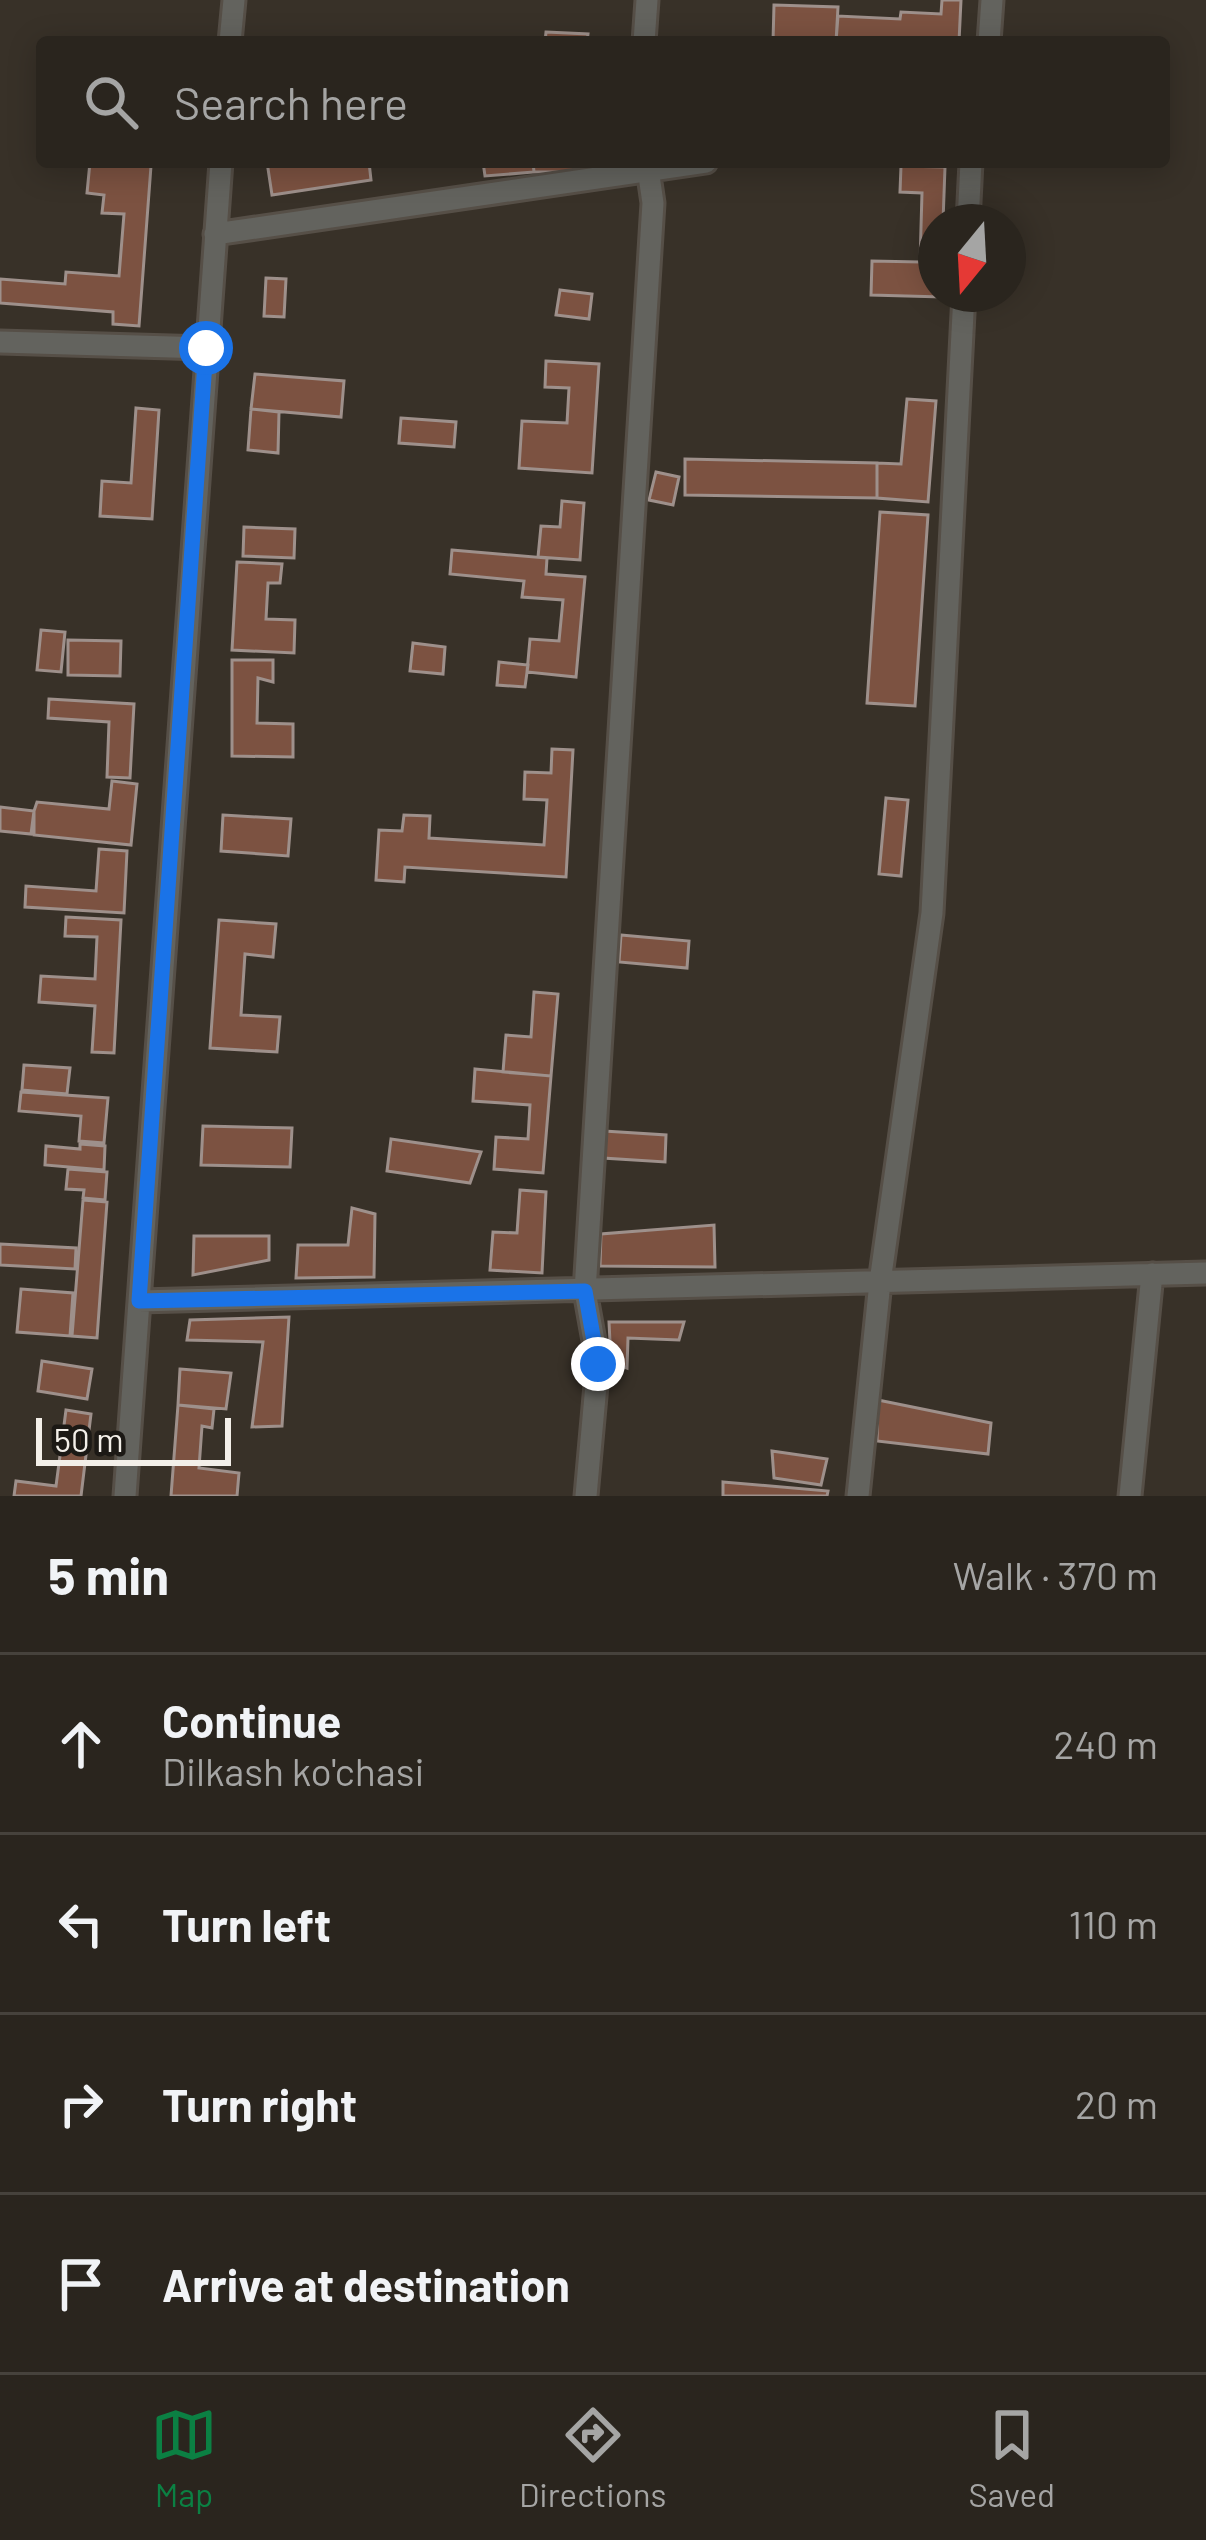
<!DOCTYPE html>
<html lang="en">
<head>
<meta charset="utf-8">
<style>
  body { margin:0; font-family:Barlow,sans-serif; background:#36312b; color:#f1f3f6 }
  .compass { position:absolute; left:918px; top:204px; width:108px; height:108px; border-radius:50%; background:#2a251e; box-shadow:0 6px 30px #0003; rotate:198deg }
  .scale { position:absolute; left:36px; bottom:30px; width:195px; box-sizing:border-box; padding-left:12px; border:6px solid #f3efe9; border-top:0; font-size:33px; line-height:42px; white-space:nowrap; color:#f3efe9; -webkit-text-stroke:9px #1c1915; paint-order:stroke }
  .stop { position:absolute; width:36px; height:36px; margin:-27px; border:9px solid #1a73e8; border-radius:50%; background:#fff }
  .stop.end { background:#1a73e8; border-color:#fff; box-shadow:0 3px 12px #0008 }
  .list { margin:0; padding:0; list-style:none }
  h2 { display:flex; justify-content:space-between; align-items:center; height:156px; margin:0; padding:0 48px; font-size:51px }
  h2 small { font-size:39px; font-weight:400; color:#a5a5a4 }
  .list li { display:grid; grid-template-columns:78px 1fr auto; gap:36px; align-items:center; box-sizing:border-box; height:180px; padding:0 48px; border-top:3px solid #46423c }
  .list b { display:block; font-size:45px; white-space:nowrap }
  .list p { margin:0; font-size:39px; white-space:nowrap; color:#a5a5a4 }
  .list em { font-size:39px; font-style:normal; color:#a5a5a4 }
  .icon { flex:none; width:66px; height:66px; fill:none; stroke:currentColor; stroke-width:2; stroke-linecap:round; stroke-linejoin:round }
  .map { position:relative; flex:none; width:1206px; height:1496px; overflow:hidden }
  .search { position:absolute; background:#2a251e; box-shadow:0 6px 30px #0003; left:36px; right:36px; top:36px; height:132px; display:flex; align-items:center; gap:30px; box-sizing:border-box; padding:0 42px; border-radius:12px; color:#a5a5a4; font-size:45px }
  .sheet { height:876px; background:#2a251e }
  nav { display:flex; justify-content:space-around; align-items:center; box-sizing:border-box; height:168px; border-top:3px solid #46423c; background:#2a251e; font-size:33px; color:#a5a5a4 }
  nav a { display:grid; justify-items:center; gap:6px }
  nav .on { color:#0b8043 }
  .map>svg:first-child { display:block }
  .building { fill:#7c5241; stroke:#9e908b; stroke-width:3 }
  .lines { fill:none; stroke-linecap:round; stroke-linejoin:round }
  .minor-casing { stroke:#564f47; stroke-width:27 }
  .minor { stroke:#63635e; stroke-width:21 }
  .route { stroke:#1a73e8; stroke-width:15 }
</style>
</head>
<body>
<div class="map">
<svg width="1206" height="1496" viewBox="0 0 1206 1496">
  <rect width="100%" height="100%" fill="#383128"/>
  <!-- building -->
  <path class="building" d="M942 0H961L959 42H836L838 16 900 19 901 12 941 14Z
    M774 5 838 7 836 42H773Z
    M546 32 588 34 587 42H545Z
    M90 162 151 166 139 326 113 324V312L0 303V279L65 284 66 272 119 276 124 214 102 213 104 195 87 193Z
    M267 162H369L371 180 272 195Z
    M483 162H533L534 172 485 176Z
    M533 162H597V172H534Z
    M901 166 945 167 943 222H936V294H942V297L871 295 872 261 920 262 922 193 900 192Z
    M266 278 286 279 284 317 264 316Z
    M560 290 592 294 589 319 556 315Z
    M546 361 599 364 592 473 519 468 522 421 567 423 569 388 545 387Z
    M255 374 344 381 341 417 251 409Z
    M907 399 936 401 928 502 877 498V463L901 464Z
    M136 408 159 410 152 519 100 516 102 481 131 483Z
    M251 409 279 412 278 453 248 450Z
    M401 418 456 422 454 447 399 443Z
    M685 459 877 463V498L685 495Z
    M656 472 679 477 673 505 649 500Z
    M562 501 584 503 580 560 538 557 541 526 560 527Z
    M880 512 928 515 915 706 867 703Z
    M244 527 295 529 294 558 243 556Z
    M452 550 547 558 546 574 585 577 576 677 527 672 530 639 559 641 563 600 522 597 524 581 450 574Z
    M237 562 282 564 280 583H268L266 619 295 620 294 653 232 650Z
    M41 630 65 632 61 672 37 670Z
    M68 640 121 641 120 676 68 675Z
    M413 643 445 647 443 674 410 671Z
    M232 660H273V682L258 678 257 723 293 724V757L232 756Z
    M499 662 528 665 525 687 497 685Z
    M49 699 134 704 130 778 107 777 109 722 48 718Z
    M552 749 573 750 566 877 405 867 404 882 376 880 379 830 402 831 404 815 430 816 429 838 544 845 547 800 524 799 525 772 551 773Z
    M112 781 137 784 131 845 34 835V811L37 802 109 809Z
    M886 798 908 800 901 876 879 874Z
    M0 807 34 811 31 834 0 831Z
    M223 815 291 819 288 856 221 851Z
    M99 849 127 851 124 913 25 907 26 886 96 891Z
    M66 917 121 920 114 1053 92 1052 95 1006 39 1002 41 976 95 979 97 937 65 936Z
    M219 920 276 924 273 957 245 954 241 1015 280 1017 277 1052 210 1048Z
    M621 935 689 941 687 968 619 962Z
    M534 992 558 994 551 1076 503 1072 506 1035 531 1037Z
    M24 1065 70 1068 67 1094 22 1090Z
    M475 1069 551 1076 543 1173 494 1169 496 1137 528 1139 530 1105 473 1101Z
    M21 1092 108 1098 104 1143 79 1141 81 1116 19 1111Z
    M203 1126 292 1128 290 1167 201 1165Z
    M604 1131 666 1135 665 1162 603 1158Z
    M391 1139 481 1152 470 1183 387 1171Z
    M80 1144 105 1146 104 1170 45 1165 46 1146 80 1149Z
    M68 1169 107 1172 105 1200 83 1198 84 1190 66 1189Z
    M520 1190 546 1192 542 1273 490 1270 493 1232 517 1233Z
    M83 1200 107 1202 97 1338 72 1336Z
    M352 1208 375 1214 374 1277 296 1278 298 1245H348Z
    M714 1225 715 1267 600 1266 601 1234Z
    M194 1236H269V1260L193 1275Z
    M0 1244 76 1248 75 1269 0 1265Z
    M21 1289 73 1293 70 1336 17 1332Z
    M289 1317 282 1426 252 1427 263 1342 187 1340 190 1320Z
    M609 1322H684L679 1340 628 1338 627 1368 611 1362Z
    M42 1361 92 1369 87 1399 38 1391Z
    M180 1369 231 1373 226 1409 178 1405Z
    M878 1400 991 1423 988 1454 877 1441Z
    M178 1405 214 1409 212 1428 202 1426 199 1468 239 1473 237 1496H171Z
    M66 1410 91 1414 81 1496H14L16 1481 56 1486Z
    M772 1451 827 1459 821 1485 774 1478Z
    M723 1482 828 1491 827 1496H723Z"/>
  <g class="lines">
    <!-- minor casing -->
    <g class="minor-casing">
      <path id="minor" d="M230 42 234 0
        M644 42 647 0
        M989 42 992 0
        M968 222 971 162
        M215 234 706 162
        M0 342 206 348
        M139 1301 1206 1273
        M125 1496 221 162
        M586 1496 598 1363 585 1291 653 203 647 162
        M858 1496 880 1282 932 913 964 294
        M1130 1496 1152 1274"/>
    </g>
    <!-- minor -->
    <use href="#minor" class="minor"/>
  </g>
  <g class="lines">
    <!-- route -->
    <path class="route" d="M206 348 139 1301 585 1291 598 1364"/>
  </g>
</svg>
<svg class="compass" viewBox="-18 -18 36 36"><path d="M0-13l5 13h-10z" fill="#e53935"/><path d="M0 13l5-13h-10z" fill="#a5a5a4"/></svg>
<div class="scale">50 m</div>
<div class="stop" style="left:206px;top:348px"></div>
<div class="stop end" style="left:598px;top:1364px"></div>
<div class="search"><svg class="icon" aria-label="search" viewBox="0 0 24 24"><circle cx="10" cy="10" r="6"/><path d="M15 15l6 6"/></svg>Search here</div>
</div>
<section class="sheet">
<h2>5 min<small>Walk · 370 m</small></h2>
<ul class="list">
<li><svg class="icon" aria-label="ahead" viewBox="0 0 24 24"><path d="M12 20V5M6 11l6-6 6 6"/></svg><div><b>Continue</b><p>Dilkash ko'chasi</p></div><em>240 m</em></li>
<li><svg class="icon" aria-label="left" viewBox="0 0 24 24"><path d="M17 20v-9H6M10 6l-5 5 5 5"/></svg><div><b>Turn left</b></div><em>110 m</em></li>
<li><svg class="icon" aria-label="right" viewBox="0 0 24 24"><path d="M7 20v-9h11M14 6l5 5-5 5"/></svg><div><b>Turn right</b></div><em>20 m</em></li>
<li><svg class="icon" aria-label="arrive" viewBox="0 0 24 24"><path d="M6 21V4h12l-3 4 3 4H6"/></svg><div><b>Arrive at destination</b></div></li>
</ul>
</section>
<nav>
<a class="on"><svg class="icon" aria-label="map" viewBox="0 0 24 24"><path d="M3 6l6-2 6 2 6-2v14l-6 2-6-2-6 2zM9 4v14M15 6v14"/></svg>Map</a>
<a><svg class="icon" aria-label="directions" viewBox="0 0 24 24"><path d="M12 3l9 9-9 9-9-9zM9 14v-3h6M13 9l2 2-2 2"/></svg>Directions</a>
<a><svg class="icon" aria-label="saved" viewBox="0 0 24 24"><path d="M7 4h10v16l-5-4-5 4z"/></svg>Saved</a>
</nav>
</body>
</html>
